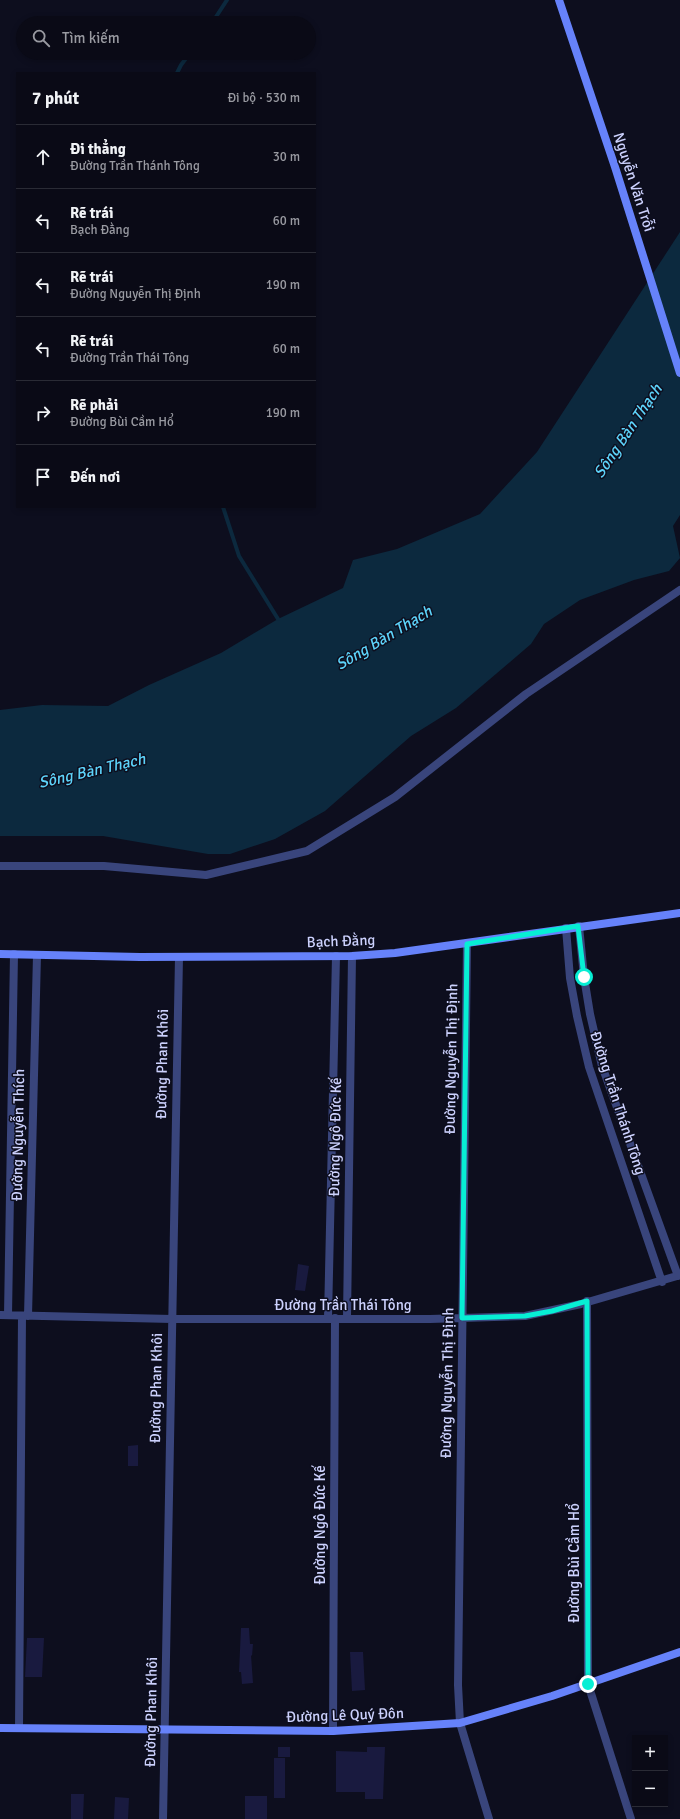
<!DOCTYPE html>
<html lang="vi">
<head>
<meta charset="utf-8">
<style>
  body { margin:0; font-family:Signika,sans-serif; background:#13131f; color:#f1f3f6 }
  .controls { position:absolute; right:12px; bottom:12px; display:grid; overflow:hidden; border-radius:0px; box-shadow:0 2px 6px #0003 }
  .controls button { width:36px; height:36px; display:grid; place-items:center; padding:0; border:0; border-bottom:1px solid #2a2b35; background:#0a0a16; color:#f1f3f6; font:20px sans-serif }
  .stop { position:absolute; width:12px; height:12px; margin:-9px; border:3px solid #07eed4; border-radius:50%; background:#fff }
  .stop.end { background:#07eed4; border-color:#fff; box-shadow:0 1px 4px #0008 }
  .list { margin:0; padding:0; list-style:none }
  h2 { display:flex; justify-content:space-between; align-items:center; height:52px; margin:0; padding:0 16px; font-size:17px }
  h2 small { font-size:13px; font-weight:400; color:#999aa1 }
  .list li { display:grid; grid-template-columns:26px 1fr auto; gap:12px; align-items:center; box-sizing:border-box; height:64px; padding:0 16px; border-top:1px solid #2a2b35 }
  .list b { display:block; font-size:15px; white-space:nowrap }
  .list p { margin:0; font-size:13px; white-space:nowrap; color:#999aa1 }
  .list em { font-size:13px; font-style:normal; color:#999aa1 }
  .icon { flex:none; width:22px; height:22px; fill:none; stroke:currentColor; stroke-width:2; stroke-linecap:round; stroke-linejoin:round }
  .map { position:relative; flex:none; width:680px; height:1819px; overflow:hidden }
  .search { position:absolute; background:#0a0a16; box-shadow:0 2px 6px #0003; left:16px; top:16px; width:300px; height:44px; display:flex; align-items:center; gap:10px; box-sizing:border-box; padding:0 14px; border-radius:22px; color:#999aa1; font-size:15px }
  .panel { position:absolute; background:#0a0a16; box-shadow:0 2px 6px #0003; left:16px; top:72px; width:300px; height:436px; border-radius:0px }
  .map>svg:first-child { display:block }
  .water { fill:#0c293e }
  .lines { fill:none; stroke-linecap:round; stroke-linejoin:round }
  .stream { stroke:#0c293e; stroke-width:4 }
  .building { fill:#191a3f }
  .street { stroke:#39457c; stroke-width:8 }
  .secondary { stroke:#6682fa; stroke-width:8 }
  .route { stroke:#07eed4; stroke-width:5 }
  .labels { text-anchor:middle; dominant-baseline:central; stroke-width:3; stroke-linejoin:round; paint-order:stroke }
  .street-label { font-size:15px; fill:#ccd1fd; stroke:#0d0e1e }
  .water-label { font-size:16px; font-style:italic; fill:#5dd3fa; stroke:#0d0e1e }
</style>
</head>
<body>
<div class="map">
<svg width="680" height="1819" viewBox="0 0 680 1819">
  <rect width="100%" height="100%" fill="#0d0e1e"/>
  <!-- water -->
  <path class="water" d="M680 232V515L673 526 680 558 669 571 634 580 580 600 544 624 531 644 456 708 411 736 325 811 275 839 230 854H208L103 836H0V710L42 705 108 706 149 685 221 653 278 619 343 588 353 560 397 549 480 514 537 452Z"/>
  <g class="lines">
    <!-- stream -->
    <path class="stream" d="M212 23 227 0
      M177 73 181 65 190 53
      M223 507 239 556 278 619"/>
  </g>
  <!-- building -->
  <path class="building" d="M298 1264 309 1266 305 1291 295 1290Z
    M138 1445V1466H128V1446Z
    M241 1628H249L250 1644H253L252 1656 251 1655 253 1683 242 1684 241 1672H239Z
    M27 1638H44L42 1677H25Z
    M350 1652H363L365 1690 352 1691Z
    M278 1747H290V1757H278Z
    M367 1747H385L383 1799H365V1792H336V1751L367 1752Z
    M274 1758H285V1798H274Z
    M71 1794H84L83 1819H71Z
    M245 1796H267V1819H245Z
    M115 1797 129 1798 128 1819H114Z"/>
  <g class="lines">
    <!-- street -->
    <path class="street" d="M0 866H104L206 875 307 851 395 797 526 694 680 590
      M579 926 584 977 590 1014 602 1066 678 1276
      M566 928 570 978 577 1016 589 1067 662 1282
      M467 943 458 1685 460 1723 489 1819
      M587 1301 588 1684 631 1819
      M0 1315 172 1319H430L525 1316 581 1304 680 1275
      M8 1315 14 954
      M28 1316 37 955
      M328 1318 336 956
      M347 1318 352 956
      M19 1728 22 1316
      M333 1731 335 1318
      M163 1819 179 957"/>
    <!-- secondary -->
    <path class="secondary" d="M559 0 615 167 680 373
      M0 954 140 957 352 956 395 953 680 913
      M0 1728 333 1731 460 1723 552 1696 680 1652"/>
  </g>
  <g class="lines">
    <!-- route -->
    <path class="route" d="M584 977 578 926 467 944 462 1318 525 1316 552 1311 587 1301 588 1684"/>
  </g>
  <g class="labels">
    <!-- street labels -->
    <g class="street-label">
      <text transform="translate(634 182) rotate(72)">Nguyễn Văn Trỗi</text>
      <text transform="translate(341 941) rotate(-2)">Bạch Đằng</text>
      <text transform="translate(451 1059) rotate(-89)">Đường Nguyễn Thị Định</text>
      <text transform="translate(162 1064) rotate(-89)">Đường Phan Khôi</text>
      <text transform="translate(618 1103) rotate(72)">Đường Trần Thánh Tông</text>
      <text transform="translate(18 1135) rotate(-89)">Đường Nguyễn Thích</text>
      <text transform="translate(335 1137) rotate(-89)">Đường Ngô Đức Kế</text>
      <text x="343" y="1305">Đường Trần Thái Tông</text>
      <text transform="translate(447 1383) rotate(-89)">Đường Nguyễn Thị Định</text>
      <text transform="translate(156 1388) rotate(-89)">Đường Phan Khôi</text>
      <text transform="translate(320 1525) rotate(-90)">Đường Ngô Đức Kế</text>
      <text transform="translate(574 1563) rotate(-90)">Đường Bùi Cầm Hổ</text>
      <text transform="translate(151 1712) rotate(-89)">Đường Phan Khôi</text>
      <text transform="translate(345 1715) rotate(-2)">Đường Lê Quý Đôn</text>
    </g>
    <!-- water labels -->
    <g class="water-label">
      <text transform="translate(628 431) rotate(-56)">Sông Bàn Thạch</text>
      <text transform="translate(384 638) rotate(-31)">Sông Bàn Thạch</text>
      <text transform="translate(92 771) rotate(-13)">Sông Bàn Thạch</text>
    </g>
  </g>
</svg>
<div class="controls">
<button>+</button>
<button>−</button>
</div>
<div class="stop" style="left:584px;top:977px"></div>
<div class="stop end" style="left:588px;top:1684px"></div>
<div class="search"><svg class="icon" aria-label="search" viewBox="0 0 24 24"><circle cx="10" cy="10" r="6"/><path d="M15 15l6 6"/></svg>Tìm kiếm</div>
<section class="panel">
<h2>7 phút<small>Đi bộ · 530 m</small></h2>
<ul class="list">
<li><svg class="icon" aria-label="ahead" viewBox="0 0 24 24"><path d="M12 20V5M6 11l6-6 6 6"/></svg><div><b>Đi thẳng</b><p>Đường Trần Thánh Tông</p></div><em>30 m</em></li>
<li><svg class="icon" aria-label="left" viewBox="0 0 24 24"><path d="M17 20v-9H6M10 6l-5 5 5 5"/></svg><div><b>Rẽ trái</b><p>Bạch Đằng</p></div><em>60 m</em></li>
<li><svg class="icon" aria-label="left" viewBox="0 0 24 24"><path d="M17 20v-9H6M10 6l-5 5 5 5"/></svg><div><b>Rẽ trái</b><p>Đường Nguyễn Thị Định</p></div><em>190 m</em></li>
<li><svg class="icon" aria-label="left" viewBox="0 0 24 24"><path d="M17 20v-9H6M10 6l-5 5 5 5"/></svg><div><b>Rẽ trái</b><p>Đường Trần Thái Tông</p></div><em>60 m</em></li>
<li><svg class="icon" aria-label="right" viewBox="0 0 24 24"><path d="M7 20v-9h11M14 6l5 5-5 5"/></svg><div><b>Rẽ phải</b><p>Đường Bùi Cầm Hổ</p></div><em>190 m</em></li>
<li><svg class="icon" aria-label="arrive" viewBox="0 0 24 24"><path d="M6 21V4h12l-3 4 3 4H6"/></svg><div><b>Đến nơi</b></div></li>
</ul>
</section>
</div>
</body>
</html>
